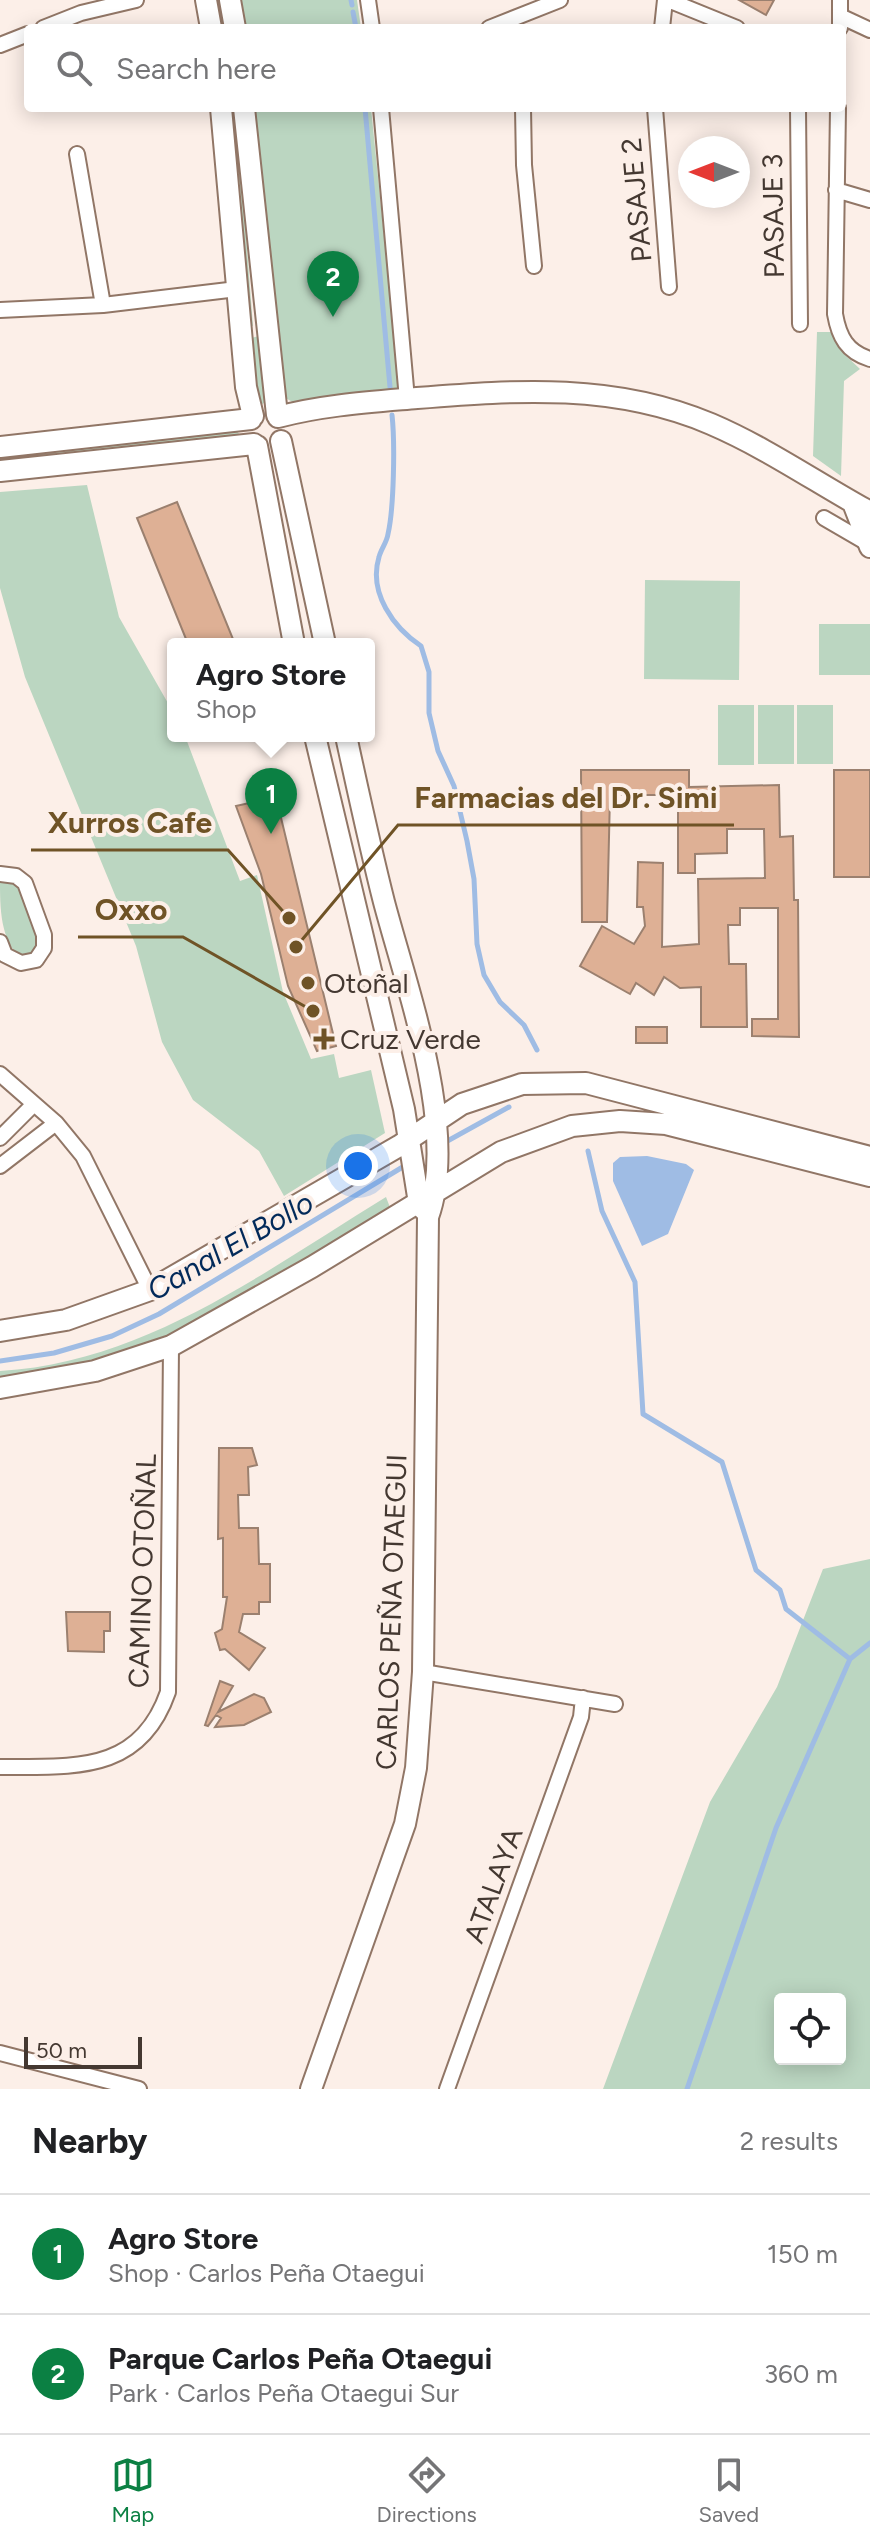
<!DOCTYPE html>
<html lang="en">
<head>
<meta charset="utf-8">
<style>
  body { margin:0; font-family:Figtree,sans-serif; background:#f6f6f6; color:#202124 }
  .controls { position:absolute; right:24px; bottom:24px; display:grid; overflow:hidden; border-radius:8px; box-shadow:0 4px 20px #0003 }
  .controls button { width:72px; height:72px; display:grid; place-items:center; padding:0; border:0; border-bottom:2px solid #e0e0e0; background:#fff; color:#202124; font:40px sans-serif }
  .compass { position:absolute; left:678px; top:136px; width:72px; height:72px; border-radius:50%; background:#fff; box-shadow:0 4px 20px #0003; rotate:270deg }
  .scale { position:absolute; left:24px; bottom:20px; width:118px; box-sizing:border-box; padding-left:8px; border:4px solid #443831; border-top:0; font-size:22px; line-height:28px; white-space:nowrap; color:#443831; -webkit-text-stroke:6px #fcefe8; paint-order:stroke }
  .you { position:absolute; left:358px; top:1166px; width:28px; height:28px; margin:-20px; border:6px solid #fff; border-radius:50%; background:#1a73e8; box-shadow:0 0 0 12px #1a73e833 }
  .badge { display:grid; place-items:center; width:52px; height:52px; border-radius:50%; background:#0b8043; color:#fff; font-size:26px; font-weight:700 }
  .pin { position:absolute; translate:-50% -66px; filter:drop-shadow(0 2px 4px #0008) }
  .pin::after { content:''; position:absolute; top:42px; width:28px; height:24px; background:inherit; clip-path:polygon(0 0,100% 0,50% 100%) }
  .popup { position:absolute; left:167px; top:638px; width:208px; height:104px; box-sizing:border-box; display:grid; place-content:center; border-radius:8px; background:#fff; filter:drop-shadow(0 2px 6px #0005); font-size:26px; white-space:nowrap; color:#757577 }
  .popup b { font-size:30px; color:#202124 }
  .popup::after { content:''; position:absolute; left:50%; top:100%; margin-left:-16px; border:16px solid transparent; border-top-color:#fff }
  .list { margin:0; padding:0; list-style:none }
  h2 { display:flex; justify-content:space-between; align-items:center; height:104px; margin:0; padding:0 32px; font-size:34px }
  h2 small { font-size:26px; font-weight:400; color:#757577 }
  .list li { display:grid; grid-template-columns:52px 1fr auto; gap:24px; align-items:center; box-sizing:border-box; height:120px; padding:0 32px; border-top:2px solid #e0e0e0 }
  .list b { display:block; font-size:30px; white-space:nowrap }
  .list p { margin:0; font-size:26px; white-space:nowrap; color:#757577 }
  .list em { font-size:26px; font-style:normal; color:#757577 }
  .icon { flex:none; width:44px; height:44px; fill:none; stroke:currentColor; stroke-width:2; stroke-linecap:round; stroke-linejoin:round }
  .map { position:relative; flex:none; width:870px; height:2089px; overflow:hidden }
  .search { position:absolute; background:#fff; box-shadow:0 4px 20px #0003; left:24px; right:24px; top:24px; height:88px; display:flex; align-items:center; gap:20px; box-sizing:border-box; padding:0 28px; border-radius:8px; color:#757577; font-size:30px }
  .sheet { height:344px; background:#fff }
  nav { display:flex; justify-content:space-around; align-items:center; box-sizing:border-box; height:112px; border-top:2px solid #e0e0e0; background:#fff; font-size:22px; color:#757577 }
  nav a { display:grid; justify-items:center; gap:4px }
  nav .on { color:#0b8043 }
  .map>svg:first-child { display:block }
  .green { fill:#bbd6c1; fill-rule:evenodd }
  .water { fill:#9fbce4 }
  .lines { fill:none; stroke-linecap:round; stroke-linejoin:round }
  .stream { stroke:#9fbce4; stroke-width:5 }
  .building { fill:#deb095; stroke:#9b806f; stroke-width:2 }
  .street-casing { stroke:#917666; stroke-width:18 }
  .secondary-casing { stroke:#917666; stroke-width:24 }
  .street { stroke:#fff; stroke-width:14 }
  .secondary { stroke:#fff; stroke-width:20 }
  .poi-dot { fill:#6f5326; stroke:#fcefe8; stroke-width:3 }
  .labels { text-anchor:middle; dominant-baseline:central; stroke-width:8; stroke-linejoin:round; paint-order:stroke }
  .street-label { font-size:28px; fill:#443831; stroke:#fcefe8 }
  .poi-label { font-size:28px; fill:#443831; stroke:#fcefe8; text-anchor:start }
  .water-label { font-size:30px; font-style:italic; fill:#022a5a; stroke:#fcefe8 }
  .leader { fill:none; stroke:#6f5326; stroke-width:3 }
  .callout-dot { fill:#6f5326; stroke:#fcefe8; stroke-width:3 }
  .callout-label { font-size:30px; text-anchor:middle; font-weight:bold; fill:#6f5326; stroke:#fcefe8; stroke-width:8; stroke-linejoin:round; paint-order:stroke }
</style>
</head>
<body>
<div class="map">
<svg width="870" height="2089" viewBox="0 0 870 2089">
  <rect width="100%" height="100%" fill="#fcefe8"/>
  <!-- green -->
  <path class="green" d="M236 0H357L361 28H241Z
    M229 108H236L253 326 249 325Z
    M253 108H371L400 393 294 403 284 397Z
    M817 332H831L843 353 860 369 844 381 841 476 813 456Z
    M259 336 269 400 259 406 248 339Z
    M234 428 241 436 0 463V457Z
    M87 485 119 617 173 712V736H185L240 881 257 875 283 992 311 1059 334 1054 339 1078 371 1070 385 1133 284 1196 259 1151 193 1100 162 1042 136 946 25 677 0 588V492Z
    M645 580 740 581 739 680 644 679Z
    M819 624H870V675H819Z
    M718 705H754V765H718Z
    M758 705H794V764H758Z
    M797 705H833V764H797Z
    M0 879 19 883 40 936 34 958 22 959C0 941 0 908 0 879Z
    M386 1197 391 1210 163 1346 0 1384V1371C146 1362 265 1271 386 1197Z
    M870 1559V2089H603L710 1802 777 1687 823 1569ZM780 1999H840V2059H780Z"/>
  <!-- water -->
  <path class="water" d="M647 1156 686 1164 694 1170 668 1234 642 1246 613 1181V1163L620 1157Z"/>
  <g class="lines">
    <!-- stream -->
    <path class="stream" d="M351 0 352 5
      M353 12 356 28
      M365 108 390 387
      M392 415C395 442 394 508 388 534 387 542 381 549 379 557 368 593 394 628 421 646L429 672V713L438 751 454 786 467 841 474 879 477 944 484 975 500 1002 524 1025 537 1050
      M442 1144 509 1107
      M588 1151 602 1211 635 1282 643 1414 722 1462 756 1570 780 1590 786 1609 850 1659
      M0 1361 54 1353 112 1336 159 1314 406 1165
      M687 2089 776 1828 850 1659 870 1643"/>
  </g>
  <!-- building -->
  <path class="building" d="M739 0H774L766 15Z
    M177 502 235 644H188L137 518Z
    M581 770H689V787L779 785 780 837 793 836 794 900H798L799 1037 752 1036V1019H778V908H740V925H728L729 964H746L747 1027H701V987L680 988 664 977 654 995 636 983 630 994 580 966 602 926 634 944 645 926 643 907H637L638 862 663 863 662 947 699 944 698 879 765 878 764 829H727V853L695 854V873H678V795H610L607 922H582Z
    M834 770H870V877H834Z
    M276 797 336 1046 317 1051 288 986 261 874 236 806Z
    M636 1027H667V1043H636Z
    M219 1448H252L257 1465 248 1467 249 1495H238L239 1528H258L259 1564H270V1602H259V1614H243L239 1632 265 1648 249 1670 225 1649 220 1650 215 1633 222 1629 227 1597H223V1538L218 1539Z
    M66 1612H110V1631H104V1652L68 1651Z
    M220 1681 233 1686 218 1712 254 1694 264 1698 271 1712 244 1725 215 1727 221 1718 216 1715 208 1726 205 1725Z"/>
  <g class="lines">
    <!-- street casing -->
    <g class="street-casing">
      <path id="street" d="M368 0 372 28
        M668 0 737 28
        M840 16 870 30
        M43 28 81 13 136 0
        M489 28 560 0
        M662 28 665 0
        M840 28V0
        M0 45 28 34
        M381 108 407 399
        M523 108 524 165 534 266
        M655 108 669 287
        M798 108 800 324
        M838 108 835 314C839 337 847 352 870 359
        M77 154 103 305
        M836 190 870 200
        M0 310 103 305 237 289
        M824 518 867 543
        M0 874 16 876 25 883 44 935V948L36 960 21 963 5 955 0 942
        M0 1074 56 1123 83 1156 150 1290
        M0 1138 34 1104
        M0 1166 56 1123
        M423 1672 615 1704
        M0 1767C72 1766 139 1775 168 1692L171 1346
        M0 2053 139 2089
        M447 2089 581 1717 583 1698"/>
    </g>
    <!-- secondary casing -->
    <g class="secondary-casing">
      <path id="secondary" d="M206 0 211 28
        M230 0 235 28
        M221 108 246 387 253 416
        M244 108 277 415
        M278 417C323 405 371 402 417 398 518 390 615 383 711 424 767 448 817 483 870 512
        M281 441 325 644
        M257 446 294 644
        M0 447 251 419
        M0 471 254 444
        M853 503 870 547
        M315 736 404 1109 419 1203 424 1210
        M0 1331 66 1320 150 1290 399 1146 462 1104 522 1084 586 1083 870 1157
        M0 1388 95 1371 171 1346 312 1267 501 1152 572 1126 620 1121 666 1124 870 1176
        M311 2089 405 1824 416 1768 423 1672 428 1217C459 1131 407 989 384 902 370 847 358 791 346 736"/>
    </g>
    <!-- street -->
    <use href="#street" class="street"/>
    <!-- secondary -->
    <use href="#secondary" class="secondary"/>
  </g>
  <!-- markers -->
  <g class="poi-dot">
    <circle cx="308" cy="983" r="8"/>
    <path d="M320 1027h8v8h8v8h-8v8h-8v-8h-8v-8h8z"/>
  </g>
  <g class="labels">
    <!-- street labels -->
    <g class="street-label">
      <text transform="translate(636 200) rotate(-95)">PASAJE 2</text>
      <text transform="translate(773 216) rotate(-91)">PASAJE 3</text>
      <text transform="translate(142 1571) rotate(-88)">CAMINO OTOÑAL</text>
      <text transform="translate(391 1612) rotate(-88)">CARLOS PEÑA OTAEGUI</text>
      <text transform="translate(493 1885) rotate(-70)">ATALAYA</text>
    </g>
    <!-- poi labels -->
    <g class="poi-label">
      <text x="324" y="983">Otoñal</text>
      <text x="340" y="1039">Cruz Verde</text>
    </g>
    <!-- water labels -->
    <g class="water-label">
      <text transform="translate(230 1246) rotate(-30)">Canal El Bollo</text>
    </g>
  </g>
  <!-- callouts -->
  <path class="leader" d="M296 947L398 825H734M289 918L228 850H31M313 1011L183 937H78"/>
  <g class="callout-dot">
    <circle cx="296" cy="947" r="8"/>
    <circle cx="289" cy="918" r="8"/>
    <circle cx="313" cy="1011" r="8"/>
  </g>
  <g class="callout-label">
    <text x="566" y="808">Farmacias del Dr. Simi</text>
    <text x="130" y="833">Xurros Cafe</text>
    <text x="131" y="920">Oxxo</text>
  </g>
</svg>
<div class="controls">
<button><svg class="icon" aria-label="locate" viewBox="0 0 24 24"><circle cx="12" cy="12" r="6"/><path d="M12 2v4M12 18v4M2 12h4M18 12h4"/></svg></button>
</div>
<svg class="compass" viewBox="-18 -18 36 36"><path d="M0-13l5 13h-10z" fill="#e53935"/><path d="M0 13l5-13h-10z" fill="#757577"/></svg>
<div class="scale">50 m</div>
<div class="you"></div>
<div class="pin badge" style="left:271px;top:834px">1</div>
<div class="popup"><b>Agro Store</b>Shop</div>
<div class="pin badge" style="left:333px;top:317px">2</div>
<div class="search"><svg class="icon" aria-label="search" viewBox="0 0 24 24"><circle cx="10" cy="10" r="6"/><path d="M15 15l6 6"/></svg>Search here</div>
</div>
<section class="sheet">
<h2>Nearby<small>2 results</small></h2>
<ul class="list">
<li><span class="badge">1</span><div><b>Agro Store</b><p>Shop · Carlos Peña Otaegui</p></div><em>150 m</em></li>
<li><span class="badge">2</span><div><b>Parque Carlos Peña Otaegui</b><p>Park · Carlos Peña Otaegui Sur</p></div><em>360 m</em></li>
</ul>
</section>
<nav>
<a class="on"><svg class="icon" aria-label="map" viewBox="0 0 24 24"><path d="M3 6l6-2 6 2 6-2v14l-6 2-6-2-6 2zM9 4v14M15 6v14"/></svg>Map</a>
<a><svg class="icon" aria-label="directions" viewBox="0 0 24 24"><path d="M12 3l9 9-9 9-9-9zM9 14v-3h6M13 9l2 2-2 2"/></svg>Directions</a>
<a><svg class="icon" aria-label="saved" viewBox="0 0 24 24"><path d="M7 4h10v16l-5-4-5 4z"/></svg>Saved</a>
</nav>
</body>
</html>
